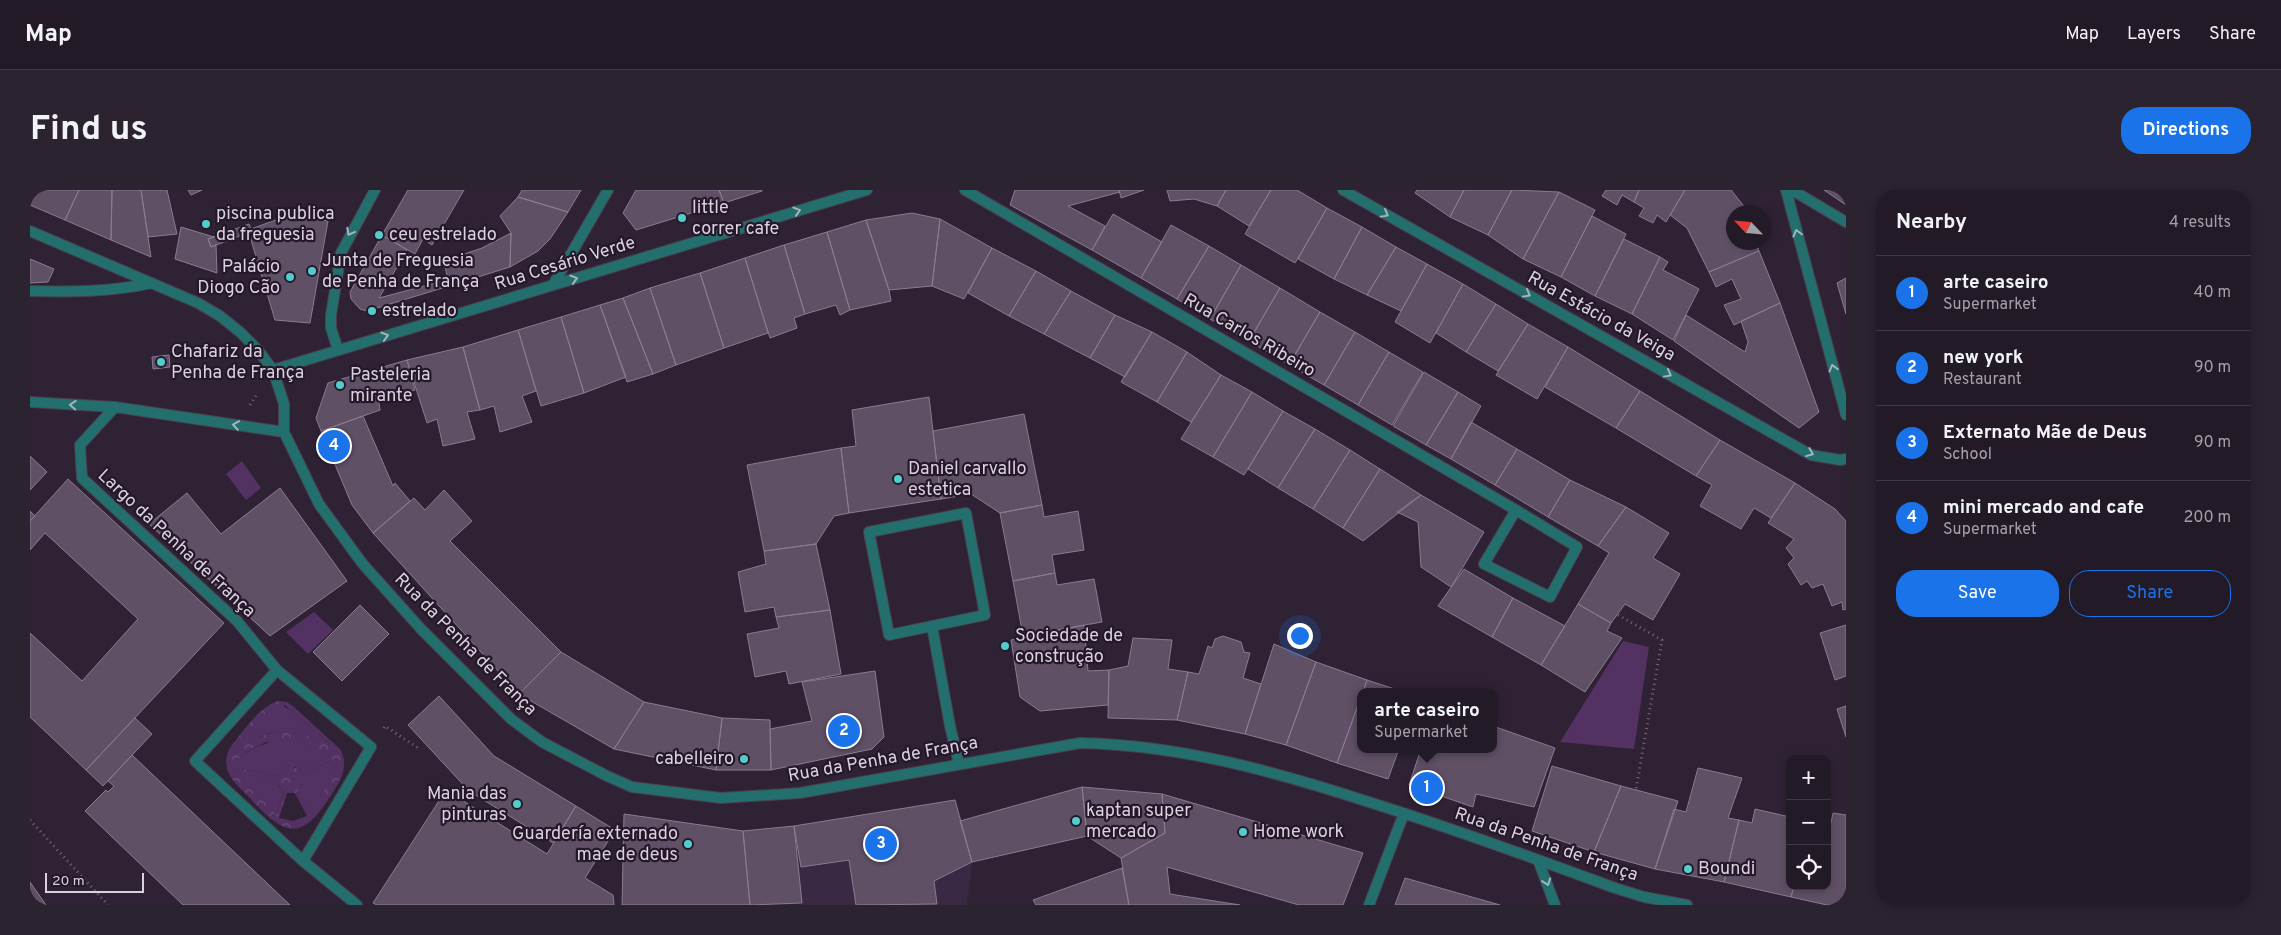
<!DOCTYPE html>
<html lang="en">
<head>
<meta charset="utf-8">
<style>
  body { margin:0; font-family:Overpass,sans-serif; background:#2b2330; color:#f1f3f6 }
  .controls { position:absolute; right:15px; bottom:15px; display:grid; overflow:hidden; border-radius:10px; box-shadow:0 2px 8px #0003 }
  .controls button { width:45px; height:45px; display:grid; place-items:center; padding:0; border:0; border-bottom:1px solid #403845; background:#231a28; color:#f1f3f6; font:25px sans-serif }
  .compass { position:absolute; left:1696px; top:15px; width:45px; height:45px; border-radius:50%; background:#231a28; box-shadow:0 2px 8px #0003; rotate:296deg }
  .scale { position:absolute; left:15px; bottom:12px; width:99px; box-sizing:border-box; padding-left:5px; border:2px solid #dad1de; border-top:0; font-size:14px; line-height:18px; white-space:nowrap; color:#dad1de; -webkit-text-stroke:4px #25182b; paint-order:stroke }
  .you { position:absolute; left:1269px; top:445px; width:18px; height:18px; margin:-12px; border:4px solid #fff; border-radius:50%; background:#1a73e8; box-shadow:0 0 0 8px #1a73e833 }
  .badge { display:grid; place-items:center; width:32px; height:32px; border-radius:50%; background:#1a73e8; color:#fff; font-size:16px; font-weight:700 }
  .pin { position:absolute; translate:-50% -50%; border:2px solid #fff; box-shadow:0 1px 5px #0006 }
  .popup { position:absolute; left:1327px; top:498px; width:140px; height:65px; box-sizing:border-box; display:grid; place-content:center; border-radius:10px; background:#231a28; filter:drop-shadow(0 1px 4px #0005); font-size:16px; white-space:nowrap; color:#a3a1a8 }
  .popup b { font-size:19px; color:#f1f3f6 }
  .popup::after { content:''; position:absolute; left:50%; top:100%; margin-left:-10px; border:10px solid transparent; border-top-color:#231a28 }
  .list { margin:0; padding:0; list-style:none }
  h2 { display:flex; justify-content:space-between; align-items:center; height:65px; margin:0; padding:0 20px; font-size:21px }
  h2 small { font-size:16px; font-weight:400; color:#a3a1a8 }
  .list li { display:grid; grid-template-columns:32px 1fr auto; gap:15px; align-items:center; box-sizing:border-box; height:75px; padding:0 20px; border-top:1px solid #403845 }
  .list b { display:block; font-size:19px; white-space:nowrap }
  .list p { margin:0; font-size:16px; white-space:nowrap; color:#a3a1a8 }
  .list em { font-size:16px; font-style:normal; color:#a3a1a8 }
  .actions { display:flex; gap:10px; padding:15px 20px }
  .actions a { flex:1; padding:11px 0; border:1px solid #1a73e8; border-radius:20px; text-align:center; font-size:18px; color:#1a73e8 }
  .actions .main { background:#1a73e8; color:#fff }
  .icon { flex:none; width:28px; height:28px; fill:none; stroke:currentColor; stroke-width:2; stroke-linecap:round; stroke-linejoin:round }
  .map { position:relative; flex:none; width:1816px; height:715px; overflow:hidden; border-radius:20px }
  header { display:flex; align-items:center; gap:30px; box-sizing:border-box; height:70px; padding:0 25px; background:#231a28; border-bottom:1px solid #403845 }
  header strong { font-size:24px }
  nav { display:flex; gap:28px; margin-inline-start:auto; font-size:18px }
  .intro { display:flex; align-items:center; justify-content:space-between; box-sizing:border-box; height:120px; padding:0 30px }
  h1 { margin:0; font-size:35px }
  .button { padding:12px 22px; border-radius:20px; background:#1a73e8; color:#fff; font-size:18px; font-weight:700 }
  main { display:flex; gap:30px; padding:0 30px }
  aside { flex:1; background:#231a28; border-radius:20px; box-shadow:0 2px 8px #0003 }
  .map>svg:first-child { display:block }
  .built { fill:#3a2942 }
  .park { fill:url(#park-crowns); fill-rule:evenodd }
  .garden { fill:#543163 }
  .building { fill:#5f5066; stroke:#8b7b92 }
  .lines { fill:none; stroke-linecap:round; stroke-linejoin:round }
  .service-casing { stroke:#4a3e50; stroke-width:12 }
  .minor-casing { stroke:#4a3e50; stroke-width:12 }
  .path { stroke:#756a7a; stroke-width:3; stroke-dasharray:1 4; stroke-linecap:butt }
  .service { stroke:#236f6d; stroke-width:10 }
  .minor { stroke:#236f6d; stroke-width:10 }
  .oneway { stroke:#a3b4bc }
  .poi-dot { fill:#53cdcb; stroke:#25182b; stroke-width:2 }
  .labels { text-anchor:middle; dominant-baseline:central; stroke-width:4.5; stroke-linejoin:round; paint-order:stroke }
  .poi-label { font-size:18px; fill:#dad1de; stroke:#25182b; text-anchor:start }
  .street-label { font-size:18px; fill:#dad1de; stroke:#25182b }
</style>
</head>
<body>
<header>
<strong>Map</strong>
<nav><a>Map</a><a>Layers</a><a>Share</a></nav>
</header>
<div class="intro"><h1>Find us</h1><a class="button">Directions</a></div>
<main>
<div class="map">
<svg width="1816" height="715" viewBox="0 0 1816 715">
  <defs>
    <pattern id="park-crowns" width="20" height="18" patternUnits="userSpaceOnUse" patternTransform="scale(1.25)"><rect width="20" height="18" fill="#543163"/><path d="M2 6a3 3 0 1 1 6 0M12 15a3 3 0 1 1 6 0" fill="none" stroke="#6c4e79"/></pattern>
  </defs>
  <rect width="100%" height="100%" fill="#2f2235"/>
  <!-- built -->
  <path class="built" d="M925 610 942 672 937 715H771L764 636Z"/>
  <!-- park -->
  <path class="park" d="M248 511 257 512 264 517 311 560C318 577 312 588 303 602 273 651 256 649 220 608 212 600 199 589 197 578 195 570 197 563 201 556 214 541 229 517 248 511ZM255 515 300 554C295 553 290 549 285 548 257 536 230 542 206 559H204ZM236 552 299 566 272 583C266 576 261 575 252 578L247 586 205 578C209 563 222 559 236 552ZM302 569 280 623 268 601 273 594V586ZM247 594 254 602 246 625ZM257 603H265L277 626 263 631 249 628Z"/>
  <!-- garden -->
  <path class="garden" d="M212 271 231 298 216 310 196 284Z
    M284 422 303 440 278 464 256 442Z
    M1593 451 1619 457 1604 559 1530 552Z
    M249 514 261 520 302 556C267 537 239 536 206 560L204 558 237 521Z
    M252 550C271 551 284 556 299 566L272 583 266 577H255L247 586 205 578V573C217 558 235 553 252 550Z
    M302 569 306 579 305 584 280 624 268 601 273 594V586Z
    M207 582 247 590 248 596 254 602 246 625Z"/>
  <!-- building -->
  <path class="building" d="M3 0H49L35 30 0 15V7Z
    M49 0H82L81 50 35 30Z
    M82 0H111L121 67 81 50Z
    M111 0H137L147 44 118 47Z
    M158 0H172L161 5Z
    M378 0H434L402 55 393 49 385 64 352 45Z
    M492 0H551L538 22 488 7Z
    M606 0H689L694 13 606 40 593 23Z
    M689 0H732V1L694 13Z
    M985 0H1089L1090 2 1038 16 1075 36 1062 60 980 15Z
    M1089 0H1114L1091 8Z
    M1137 0H1196L1187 16 1164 9 1140 11Z
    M1196 0H1241L1219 36 1187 16Z
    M1241 0H1267L1297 18 1265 73 1215 44Z
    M1387 0H1434L1420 27 1385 3Z
    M1434 0H1482L1458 45 1420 27Z
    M1482 0 1529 2 1493 69 1458 45Z
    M1576 0H1609L1604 12 1592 5 1587 15 1572 6Z
    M1609 0H1655L1636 32 1627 25 1623 33 1609 26 1614 18 1604 12Z
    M1655 0H1701L1713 15 1716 22H1704V52H1726L1729 61 1679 82 1657 38 1640 25Z
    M1794 0H1816V15Z
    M1529 2 1565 20 1531 87 1493 69Z
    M488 7 538 22 520 49 508 61 480 77 481 43 470 26Z
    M1297 18 1332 37 1304 89 1268 69Z
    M882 23 910 29 902 96 859 100 836 30Z
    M1083 24 1132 52 1111 88 1062 60Z
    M260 25 298 31 280 133 245 130 218 40Z
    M1562 26 1596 44 1565 106 1531 87Z
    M910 29 962 58 934 109 902 96Z
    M836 30 859 100 861 111 820 120 797 42Z
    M219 34 221 39 218 40V43L181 57 178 49Z
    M1141 35 1179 56 1147 109 1111 88Z
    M151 37 184 47 178 49 181 57 186 55 187 83 145 69Z
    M1332 37 1366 57 1337 105 1304 89Z
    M797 42 820 120 810 125 806 115 775 124 754 55Z
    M481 43 480 77 419 96 414 71 452 58Z
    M352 45 377 60 349 108 417 90 419 96 337 121 330 119 321 109 320 102Z
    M1594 49 1630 67 1602 124 1565 106Z
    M754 55 775 124 764 128 767 138 740 148 715 68Z
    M1179 56 1211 75 1180 129 1147 109Z
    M1366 57 1397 74 1371 121 1337 105Z
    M962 58 1006 81 979 126 938 103Z
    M1729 61 1750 113 1704 135 1694 115 1711 109 1702 89 1686 97 1679 82Z
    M1630 67 1638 72 1633 80 1669 99 1643 150 1602 124Z
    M715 68 738 143 694 158 670 83Z
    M0 69 24 79 18 92 0 93Z
    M1397 74 1433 94 1400 153 1365 132Z
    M1211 75 1250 98 1219 151 1180 129Z
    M1006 81 1041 101 1014 144 979 126Z
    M670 83 694 158 646 175 620 98Z
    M1816 88V124L1807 93Z
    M1433 94 1466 114 1436 162 1406 143Z
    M620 98 646 175 623 184 593 108Z
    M1250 98 1290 122 1259 175 1219 151Z
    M1041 101 1085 125 1060 168 1014 144Z
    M593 108 623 184 597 192 570 115Z
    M1750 113 1789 222 1769 238 1644 151 1656 125 1715 162 1718 152 1711 131Z
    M1466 114 1498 134 1468 181 1436 162Z
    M570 115 596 187 554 203 531 127Z
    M1290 122 1325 142 1294 195 1259 175Z
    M1085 125 1122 142 1095 187 1060 168Z
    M531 127 554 203 511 216 488 140Z
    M1498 134 1538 157 1507 209 1466 185Z
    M488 140 506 201 492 206 502 232 470 242 464 216 450 220 433 157Z
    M1122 142 1157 162 1127 212 1091 192Z
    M1325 142 1359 162 1328 215 1294 195Z
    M433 157 450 220 437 222 445 249 413 256 407 229 397 233 377 170Z
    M1538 157 1610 201 1586 238 1515 197Z
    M1157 162 1191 185 1161 232 1127 212Z
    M1359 162 1393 182 1362 235 1328 215Z
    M139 165 140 177 123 179 122 167Z
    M377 170 385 200 372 204 371 200 348 207 350 220 291 241 286 228 298 193Z
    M1394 182 1428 202 1396 255 1363 236Z
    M1191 185 1222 202 1183 267 1151 249Z
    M1610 201 1690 250 1666 286 1586 238Z
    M1222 202 1253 221 1214 285 1183 267Z
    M1428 202 1451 216 1421 269 1396 255Z
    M899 207 911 309 819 323 811 258 826 256 822 220Z
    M1253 221 1285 239 1248 298 1218 279Z
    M994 224 1012 315 970 323 941 304 911 309 903 241Z
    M333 226 363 296 365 293 380 311 343 343 322 315 291 241Z
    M1441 232 1487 259 1465 295 1421 269Z
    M1285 239 1320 260 1283 319 1248 298Z
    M1690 250 1765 293 1741 328 1724 318 1711 339 1670 316 1682 295 1666 286Z
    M811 258 819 323 804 326 786 354 734 361 717 275Z
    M1487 259 1540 290 1518 327 1465 295Z
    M1320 260 1350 279 1313 338 1283 319Z
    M0 266 17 282 0 300Z
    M1350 279 1391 305 1333 351 1313 338Z
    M38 289 194 433 56 580 0 527V443L52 491 108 429 15 343 0 360V331Z
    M1540 290 1596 317 1568 356 1518 327Z
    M1765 293 1805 319 1816 331V419L1813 420 1812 412 1802 416 1793 394 1782 398 1777 391 1771 395 1758 374 1764 368 1756 358 1764 349 1738 333Z
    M250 298 317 391 240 446 119 334 157 303 191 344Z
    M414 300 442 331 420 351 531 462 489 504 343 343 384 308 395 320Z
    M1391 305 1454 342 1421 397 1391 377 1388 332 1367 322Z
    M1012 315 1014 327 1048 321 1054 360 1022 365 1025 383 983 391 970 323Z
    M1596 317 1639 343 1623 368 1650 384 1623 430 1595 414 1581 433 1548 414 1579 363 1568 356Z
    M0 321 5 326 0 331Z
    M786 354 800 420 746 427 744 417 715 422 708 382 736 374 734 361Z
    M1434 379 1483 408 1462 447 1408 416Z
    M1025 383 1027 395 1064 389 1072 432 993 446 983 391Z
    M1483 408 1535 436 1511 475 1462 447Z
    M1548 414 1581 433 1577 441 1592 448 1555 502 1511 475Z
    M330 415 359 444 312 491 283 462Z
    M800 420 811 484 759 494 756 481 725 487 717 444 749 438 746 427Z
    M1054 435 1058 481 1079 480 1078 515 1010 521 990 507 981 450Z
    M1816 435V486L1805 490 1790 443Z
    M1193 446 1211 452 1214 462 1220 463 1213 488 1231 494 1215 544 1147 530 1158 482 1169 484 1178 456 1182 458 1185 449Z
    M1103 448 1142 450 1138 479 1158 482 1147 530 1078 528 1079 480 1098 476Z
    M1244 454 1286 472 1256 555 1215 544Z
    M531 462 614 512 584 559 489 504Z
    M1286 472 1337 490 1333 502H1331V507L1307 573 1256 555Z
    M845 481 854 547 842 559 741 580 740 539 782 531 772 492Z
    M1337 490 1374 502H1333Z
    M409 506 464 566 546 616 523 653 439 601 378 535Z
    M1331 507V559H1369L1358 589 1307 573Z
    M614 512 692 528 686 580 584 559Z
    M1816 516V547L1807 519Z
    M105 528 122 544 73 596 56 580Z
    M692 528 740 530 741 580H686Z
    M1463 536 1525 558 1504 617 1446 604 1443 617 1379 595 1391 559H1463Z
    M102 565 260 715H153L55 621 76 600 78 602 84 596 78 591Z
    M1522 576 1591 596 1564 662 1502 641Z
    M1668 578 1712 588 1698 628 1709 630 1694 692 1625 679 1644 619 1656 622Z
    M1591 596 1648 611 1625 679 1564 662Z
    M1052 597 1057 646 942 672 930 631Z
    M1052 597 1132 604 1135 643 1091 668 1057 646Z
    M416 600 517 664 546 616 585 640 555 688 583 705 584 715H347L343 713Z
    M1132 604 1333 663 1313 715H1269L1137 677 1140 704 1210 715H1099L1091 668 1135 643Z
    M925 610 942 672 904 691 907 714 826 715 819 670 771 677 764 636Z
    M1725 619 1760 627V696H1764L1761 707 1694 692 1709 630 1722 633Z
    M1803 623 1816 625V715H1797L1761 707 1764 696H1797V652Z
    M594 624 713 641 720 715H592Z
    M764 636 772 713 720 715 713 641Z
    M1092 678 1099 715H1006L1003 710Z
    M1375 688 1470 715H1365Z
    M0 692 16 715H0Z"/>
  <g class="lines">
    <!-- service casing -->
    <g class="service-casing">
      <path id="service" d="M0 101C41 102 81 102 122 93
        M85 217 50 255 52 288 207 431 247 480 341 557 273 671 327 715
        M936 323 955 425 859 445 839 342Z
        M902 436 920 536 929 574
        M247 480 165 571 273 671
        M1508 670 1525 715"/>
    </g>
    <!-- minor casing -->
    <g class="minor-casing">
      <path id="minor" d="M935 0 1486 320 1547 357 1520 407 1454 374 1486 320
        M1313 0 1781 265 1810 270 1816 269
        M1756 0 1816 225
        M1762 0 1816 32
        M0 41 168 113 190 126 210 142 228 160 243 180 254 214V242L289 314 332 373 391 439 481 529 512 552 577 586 602 597 691 608 770 603 1050 553C1151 555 1247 582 1342 613 1424 639 1504 668 1585 698L1614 707 1657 715
        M523 95 578 0
        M308 160 301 138V125L311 63 345 0
        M243 180 837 0
        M0 212 85 217 254 242
        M1339 715 1374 623"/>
    </g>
    <!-- path -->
    <path class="path" d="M220 215 227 204
      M1588 425 1632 450 1606 599
      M354 538 355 536 388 558
      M0 630 78 715"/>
    <!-- service -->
    <use href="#service" class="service"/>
    <!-- minor -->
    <use href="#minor" class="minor"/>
  </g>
  <!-- one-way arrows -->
  <defs><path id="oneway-chevron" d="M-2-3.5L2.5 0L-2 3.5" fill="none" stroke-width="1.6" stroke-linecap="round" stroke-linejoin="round" transform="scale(1.25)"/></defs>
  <g class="oneway">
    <use href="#oneway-chevron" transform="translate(767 21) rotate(-17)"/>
    <use href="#oneway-chevron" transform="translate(1355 24) rotate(29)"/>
    <use href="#oneway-chevron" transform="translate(320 42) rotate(118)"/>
    <use href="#oneway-chevron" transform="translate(1767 43) rotate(-105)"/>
    <use href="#oneway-chevron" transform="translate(544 89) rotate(-17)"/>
    <use href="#oneway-chevron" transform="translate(1497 104) rotate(29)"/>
    <use href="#oneway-chevron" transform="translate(355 146) rotate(-17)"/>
    <use href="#oneway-chevron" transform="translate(1803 178) rotate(-105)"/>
    <use href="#oneway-chevron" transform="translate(1638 184) rotate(29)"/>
    <use href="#oneway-chevron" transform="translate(43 215) rotate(-176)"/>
    <use href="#oneway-chevron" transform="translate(206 235) rotate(-172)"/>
    <use href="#oneway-chevron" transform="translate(1780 263) rotate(22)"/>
    <use href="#oneway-chevron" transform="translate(1517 692) rotate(70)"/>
  </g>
  <!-- markers -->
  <g class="poi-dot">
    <circle cx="652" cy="28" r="5"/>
    <circle cx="176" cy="34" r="5"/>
    <circle cx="349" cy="45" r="5"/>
    <circle cx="282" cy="81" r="5"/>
    <circle cx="260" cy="87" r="5"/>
    <circle cx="342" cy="121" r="5"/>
    <circle cx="131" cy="172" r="5"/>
    <circle cx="310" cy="195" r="5"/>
    <circle cx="868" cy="289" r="5"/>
    <circle cx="975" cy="456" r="5"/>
    <circle cx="714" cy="569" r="5"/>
    <circle cx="487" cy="614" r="5"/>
    <circle cx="1046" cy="631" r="5"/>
    <circle cx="1213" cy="642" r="5"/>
    <circle cx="658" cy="654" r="5"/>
    <circle cx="1658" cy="679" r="5"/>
  </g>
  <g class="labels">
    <!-- poi labels -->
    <g class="poi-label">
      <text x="662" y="18">little<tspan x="662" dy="21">correr cafe</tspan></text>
      <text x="186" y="24">piscina publica<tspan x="186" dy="21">da freguesia</tspan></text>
      <text x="359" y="45">ceu estrelado</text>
      <text x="292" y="71">Junta de Freguesia<tspan x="292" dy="21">de Penha de França</tspan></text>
      <text x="250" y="77" text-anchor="end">Palácio<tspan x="250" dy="21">Diogo Cão</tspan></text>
      <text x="352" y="121">estrelado</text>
      <text x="141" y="162">Chafariz da<tspan x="141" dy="21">Penha de França</tspan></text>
      <text x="320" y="185">Pasteleria<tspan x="320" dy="21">mirante</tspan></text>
      <text x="878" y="279">Daniel carvallo<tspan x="878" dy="21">estetica</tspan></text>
      <text x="985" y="446">Sociedade de<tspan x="985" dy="21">construção</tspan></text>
      <text x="704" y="569" text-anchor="end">cabelleiro</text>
      <text x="477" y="604" text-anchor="end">Mania das<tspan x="477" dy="21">pinturas</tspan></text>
      <text x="1056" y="621">kaptan super<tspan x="1056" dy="21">mercado</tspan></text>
      <text x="1223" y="642">Home work</text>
      <text x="648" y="644" text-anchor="end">Guardería externado<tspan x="648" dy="21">mae de deus</tspan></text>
      <text x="1668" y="679">Boundi</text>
    </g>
    <!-- street labels -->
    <g class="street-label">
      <text transform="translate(535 74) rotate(-17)">Rua Cesário Verde</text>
      <text transform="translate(1571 127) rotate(29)">Rua Estácio da Veiga</text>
      <text transform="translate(1219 146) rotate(30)">Rua Carlos Ribeiro</text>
      <text transform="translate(146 354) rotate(43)">Largo da Penha de França</text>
      <text transform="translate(435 455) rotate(45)">Rua da Penha de França</text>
      <text transform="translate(853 570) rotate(-10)">Rua da Penha de França</text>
      <text transform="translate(1516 655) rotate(19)">Rua da Penha de França</text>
    </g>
  </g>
</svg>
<div class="controls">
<button>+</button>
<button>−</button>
<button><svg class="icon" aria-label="locate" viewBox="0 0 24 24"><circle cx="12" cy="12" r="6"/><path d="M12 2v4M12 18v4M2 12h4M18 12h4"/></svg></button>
</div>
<svg class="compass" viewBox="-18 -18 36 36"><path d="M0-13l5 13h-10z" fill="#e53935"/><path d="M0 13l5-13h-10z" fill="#a3a1a8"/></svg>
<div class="scale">20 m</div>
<div class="you"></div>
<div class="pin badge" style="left:1397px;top:598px">1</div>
<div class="popup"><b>arte caseiro</b>Supermarket</div>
<div class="pin badge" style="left:814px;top:541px">2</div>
<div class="pin badge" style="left:851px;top:654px">3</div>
<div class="pin badge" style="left:304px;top:256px">4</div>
</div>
<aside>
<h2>Nearby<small>4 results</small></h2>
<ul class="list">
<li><span class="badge">1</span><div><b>arte caseiro</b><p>Supermarket</p></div><em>40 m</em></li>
<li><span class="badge">2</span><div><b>new york</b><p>Restaurant</p></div><em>90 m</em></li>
<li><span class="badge">3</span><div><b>Externato Mãe de Deus</b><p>School</p></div><em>90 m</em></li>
<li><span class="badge">4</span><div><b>mini mercado and cafe</b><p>Supermarket</p></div><em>200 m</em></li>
</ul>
<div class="actions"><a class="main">Save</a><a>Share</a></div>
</aside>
</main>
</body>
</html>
